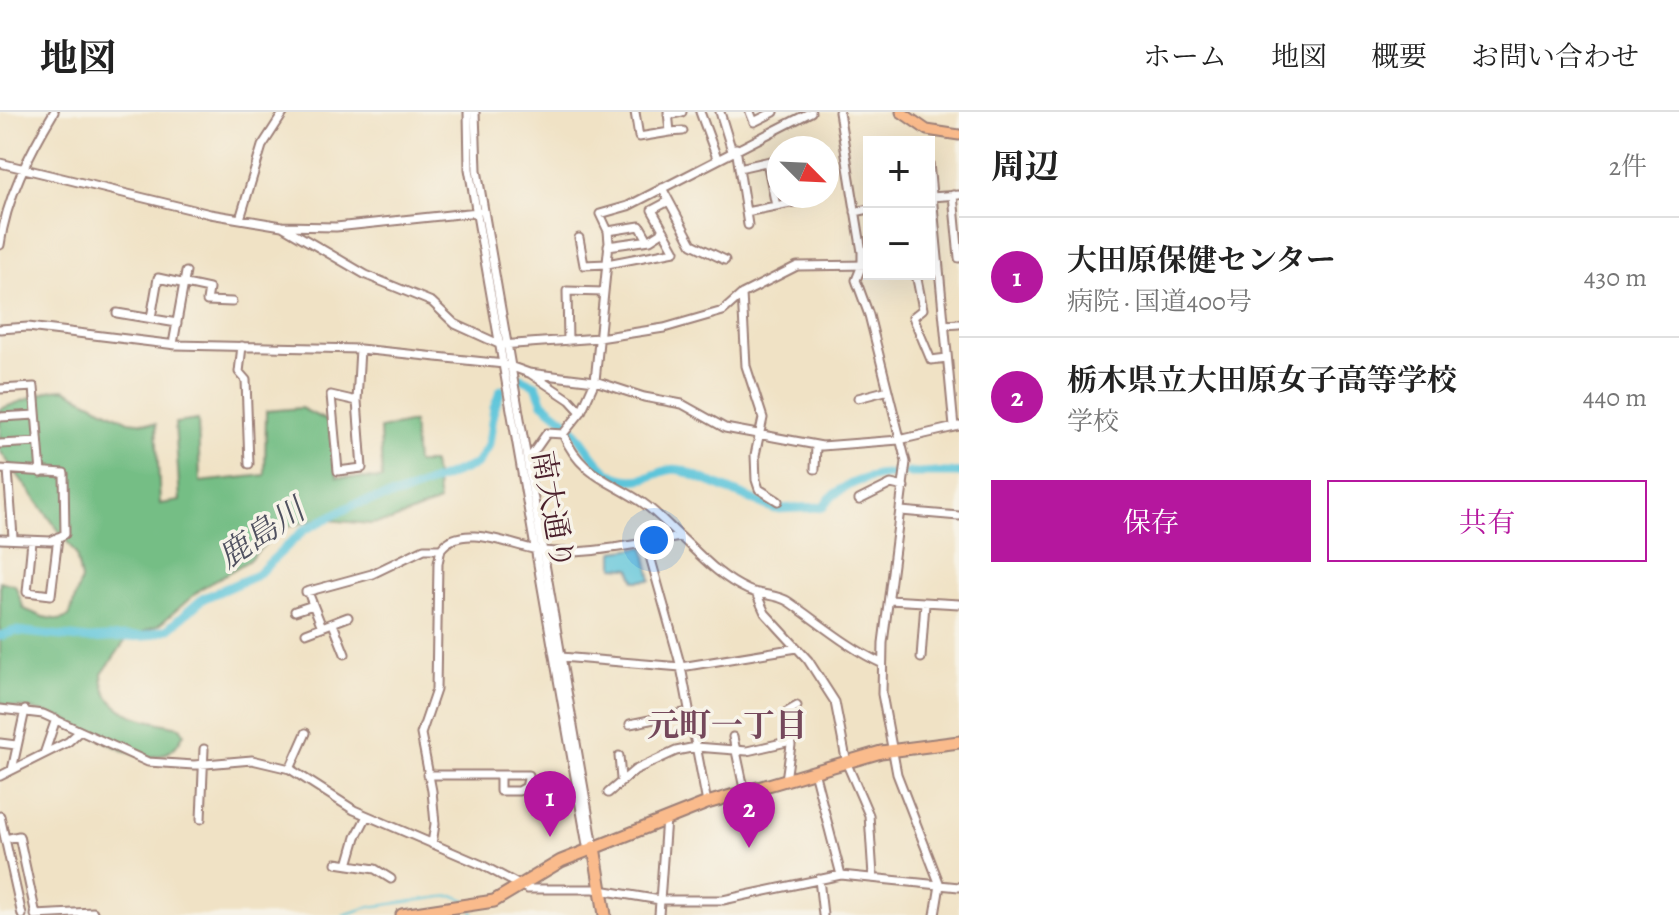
<!DOCTYPE html>
<html lang="ja">
<head>
<meta charset="utf-8">
<style>
  body { margin:0; font-family:Alegreya,"Noto Serif JP",serif; background:#f6f6f6; color:#222 }
  .controls { position:absolute; right:24px; top:24px; display:grid; overflow:hidden; border-radius:0px; box-shadow:0 8px 32px #0002 }
  .controls button { width:72px; height:72px; display:grid; place-items:center; padding:0; border:0; border-bottom:2px solid #e0e0e0; background:#fff; color:#222; font:40px sans-serif }
  .compass { position:absolute; left:767px; top:24px; width:72px; height:72px; border-radius:50%; background:#fff; box-shadow:0 8px 32px #0002; rotate:114deg }
  .you { position:absolute; left:654px; top:428px; width:28px; height:28px; margin:-20px; border:6px solid #fff; border-radius:50%; background:#1a73e8; box-shadow:0 0 0 12px #1a73e833 }
  .badge { display:grid; place-items:center; width:52px; height:52px; border-radius:50%; background:#b5179e; color:#fff; font-size:26px; font-weight:700 }
  .pin { position:absolute; translate:-50% -66px; filter:drop-shadow(0 2px 4px #0008) }
  .pin::after { content:''; position:absolute; top:42px; width:28px; height:24px; background:inherit; clip-path:polygon(0 0,100% 0,50% 100%) }
  .list { margin:0; padding:0; list-style:none }
  h2 { display:flex; justify-content:space-between; align-items:center; height:104px; margin:0; padding:0 32px; font-size:34px }
  h2 small { font-size:26px; font-weight:400; color:#767676 }
  .list li { display:grid; grid-template-columns:52px 1fr auto; gap:24px; align-items:center; box-sizing:border-box; height:120px; padding:0 32px; border-top:2px solid #e0e0e0 }
  .list b { display:block; font-size:30px; white-space:nowrap }
  .list p { margin:0; font-size:26px; white-space:nowrap; color:#767676 }
  .list em { font-size:26px; font-style:normal; color:#767676 }
  .actions { display:flex; gap:16px; padding:24px 32px }
  .actions a { flex:1; padding:18px 0; border:2px solid #b5179e; border-radius:0px; text-align:center; font-size:28px; color:#b5179e }
  .actions .main { background:#b5179e; color:#fff }
  .map { position:relative; flex:none; width:959px; height:803px; overflow:hidden }
  header { display:flex; align-items:center; gap:48px; box-sizing:border-box; height:112px; padding:0 40px; background:#fff; border-bottom:2px solid #e0e0e0 }
  header strong { font-size:38px }
  nav { display:flex; gap:44px; margin-inline-start:auto; font-size:28px }
  main { display:flex }
  aside { flex:1; background:#fff }
  .map>svg:first-child { display:block }
  .forest { fill:#74be85; stroke:#5f6e58; stroke-width:2 }
  .water { fill:#5dc5da; stroke:#547282; stroke-width:2 }
  .lines { fill:none; stroke-linecap:round; stroke-linejoin:round }
  .stream { stroke:#5dc5da; stroke-width:2 }
  .river { stroke:#5dc5da; stroke-width:9 }
  .minor-casing { stroke:#9d8078; stroke-width:11 }
  .major-casing { stroke:#9d8078; stroke-width:13 }
  .highway-casing { stroke:#9d8078; stroke-width:15 }
  .minor { stroke:#fff; stroke-width:7 }
  .major { stroke:#fabb8c; stroke-width:9 }
  .highway { stroke:#fabb8c; stroke-width:11 }
  .labels { text-anchor:middle; dominant-baseline:central; stroke-width:7; stroke-linejoin:round; paint-order:stroke }
  .street-label { font-size:30px; fill:#4a1f2b; stroke:#f7f3e8 }
  .water-label { font-size:32px; font-style:italic; fill:#505160; stroke:#f7f3e8 }
  .neighbourhood-label { font-size:32px; font-weight:bold; fill:#75485b; stroke:#f7f3e8 }
</style>
</head>
<body>
<header>
<strong>地図</strong>
<nav><a>ホーム</a><a>地図</a><a>概要</a><a>お問い合わせ</a></nav>
</header>
<main>
<div class="map">
<svg width="959" height="803" viewBox="0 0 959 803">
  <rect width="100%" height="100%" fill="#f7f3e8"/>
  <filter id="ink" filterUnits="userSpaceOnUse"><feTurbulence type="fractalNoise" baseFrequency=".0125" numOctaves="2"/><feDisplacementMap in="SourceGraphic" scale="16" xChannelSelector="R" yChannelSelector="G"/><feConvolveMatrix kernelMatrix="1 2 1 2 8 2 1 2 1" color-interpolation-filters="sRGB"/></filter>
  <filter id="wash" filterUnits="userSpaceOnUse"><feTurbulence type="fractalNoise" baseFrequency=".006" numOctaves="4" result="noise"/><feDisplacementMap in="SourceGraphic" scale="32" xChannelSelector="R" yChannelSelector="G"/><feGaussianBlur stdDeviation="1.8" result="paint"/><feColorMatrix in="noise" values="0 0 0 0 0 0 0 0 0 0 0 0 0 0 0 0 0 1.4 0 .05"/><feComposite in="paint" operator="in"/></filter>
  <g filter="url(#wash)">
    <rect width="100%" height="100%" fill="#f0e2c5"/>
    <!-- forest -->
    <path class="forest" d="M64 277 128 309 156 312 160 392 180 389 175 311 198 308 200 370 265 363 266 299 301 296 329 310 337 365 382 367 380 317 413 310 416 351H433L439 390 391 409 370 412 318 407 281 416 248 449 202 476 159 513 126 528 102 562C103 604 147 608 180 615L184 621C160 675 98 622 66 608 46 599 22 595 0 594V469L15 473 24 497 43 505 60 508 69 505 81 468 76 442 0 339V297L52 278Z"/>
    <!-- water -->
    <path class="water" d="M644 435 651 468 635 469 630 456 614 455V439Z"/>
    <g class="lines">
      <!-- stream -->
      <path class="stream" d="M472 799 474 803
        M343 803 369 795 442 785 455 784 468 789"/>
      <!-- river -->
      <path class="river" d="M521 266 536 273 543 291 567 310
        M573 317C594 342 606 376 645 366 658 363 666 355 681 358L775 397 823 395C838 372 874 361 901 362
        M909 361H959
        M0 524 15 519 89 527 146 524 168 517 204 486 257 463 304 418 355 392 404 381 477 352 489 332 494 296 501 278"/>
    </g>
  </g>
  <g filter="url(#ink)">
    <g class="lines">
      <!-- minor casing -->
      <g class="minor-casing">
        <path id="minor" d="M468 0 469 57 588 739
          M475 0 477 58 594 735
          M635 0 639 25 670 20 668 0
          M700 0 717 46
          M720 0 732 39
          M750 0 754 10 774 0
          M839 0 862 140V153L856 168 869 203 906 350 883 531 882 582 897 662 940 773 935 803
          M668 3 682 0
          M670 20 683 19
          M736 36 748 113
          M767 50 776 94
          M0 51 210 102 282 114 336 115 478 100
          M929 51 954 315
          M739 56 779 47
          M662 76 692 132 725 148
          M953 83 959 146
          M931 85 959 83
          M746 100 795 90
          M855 100 869 97
          M240 107 262 34 284 0
          M282 114 366 163 432 190 455 212 501 233 599 226 664 216 723 199 742 182 797 154 869 153
          M608 119 640 114 648 128
          M579 126 584 153 607 152 675 139 652 98 669 89
          M0 133C6 86 30 40 54 0
          M608 134 650 128 664 119
          M916 162 923 197 913 205 931 248 947 246
          M742 182 746 254 763 306 755 343 756 368 759 377 778 389
          M117 201 177 211
          M151 206 158 166 209 177 207 189 232 190
          M945 213 959 212
          M0 217 28 215 176 233 360 237 504 252 529 261 595 269 644 285 682 292 725 316 822 334 899 328 959 314
          M568 229 567 179 604 180
          M173 232 186 160
          M242 234 239 260 246 268 249 352
          M531 262 570 288 581 300
          M0 277 34 275 41 361
          M331 283 357 289 362 356 338 359Z
          M858 286 885 279
          M357 289 360 237
          M0 305 36 303
          M0 332 38 330
          M528 348 547 321 563 322
          M0 357 64 361 65 422 51 429 0 427
          M815 357 816 334
          M8 358 13 425
          M859 388 891 372 904 375
          M901 399 959 404
          M681 425C669 414 656 400 643 391 609 368 581 364 563 322L581 300 595 269 609 131 608 119 600 102 628 94 811 0
          M32 429 27 480 51 483 58 425
          M646 430 681 555 707 691
          M306 480 372 462 424 437H441
          M756 481 765 501 808 548 835 590 847 652 869 703 873 764
          M310 485 322 515
          M889 488 959 492
          M295 499 313 493
          M333 512 345 542
          M306 521 348 505
          M561 545 681 555 797 536
          M921 546 925 491
          M0 597 43 602 148 650 194 653 252 648 290 657 354 698 482 753 527 777H594L660 788H723L841 763 959 775
          M630 612 689 600
          M733 625 745 681
          M0 631 16 633
          M44 642 56 607
          M619 644 621 667
          M290 657 306 621
          M12 658 25 598
          M427 663H529L526 675 519 679H500V663
          M815 663 841 763
          M0 664 68 630 80 619
          M786 668 791 633 785 601 797 594
          M608 681 635 658 676 639 696 635 747 639 791 629
          M0 704 22 803
          M201 707 204 637
          M5 727 19 724 36 803
          M432 732 435 712 432 679 421 622 436 578 438 451 441 437C462 408 516 436 543 439 587 444 637 431 681 425 702 445 721 466 748 478 762 484 777 482 789 490 818 510 850 537 881 551
          M336 751 375 757 391 767
          M348 753 356 725 367 704
          M819 767 823 803
          M35 803 93 800 94 803
          M659 803 666 706"/>
      </g>
      <!-- major casing -->
      <g class="major-casing">
        <path id="major" d="M901 0 927 18 959 23"/>
      </g>
      <!-- highway casing -->
      <g class="highway-casing">
        <path id="highway" d="M594 735 605 803
          M402 803 494 789 561 749 707 691 881 640 959 630"/>
      </g>
      <!-- minor -->
      <use href="#minor" class="minor"/>
      <!-- major -->
      <use href="#major" class="major"/>
      <!-- highway -->
      <use href="#highway" class="highway"/>
    </g>
  </g>
  <g class="labels">
    <!-- street labels -->
    <g class="street-label">
      <text transform="translate(553 398) rotate(80)">南大通り</text>
    </g>
    <!-- water labels -->
    <g class="water-label">
      <text transform="translate(261 421) rotate(-34)">鹿島川</text>
    </g>
    <!-- neighbourhood labels -->
    <g class="neighbourhood-label">
      <text x="727" y="613">元町一丁目</text>
    </g>
  </g>
</svg>
<div class="controls">
<button>+</button>
<button>−</button>
</div>
<svg class="compass" viewBox="-18 -18 36 36"><path d="M0-13l5 13h-10z" fill="#e53935"/><path d="M0 13l5-13h-10z" fill="#767676"/></svg>
<div class="you"></div>
<div class="pin badge" style="left:550px;top:725px">1</div>
<div class="pin badge" style="left:749px;top:736px">2</div>
</div>
<aside>
<h2>周辺<small>2件</small></h2>
<ul class="list">
<li><span class="badge">1</span><div><b>大田原保健センター</b><p>病院 · 国道400号</p></div><em>430 m</em></li>
<li><span class="badge">2</span><div><b>栃木県立大田原女子高等学校</b><p>学校</p></div><em>440 m</em></li>
</ul>
<div class="actions"><a class="main">保存</a><a>共有</a></div>
</aside>
</main>
</body>
</html>
